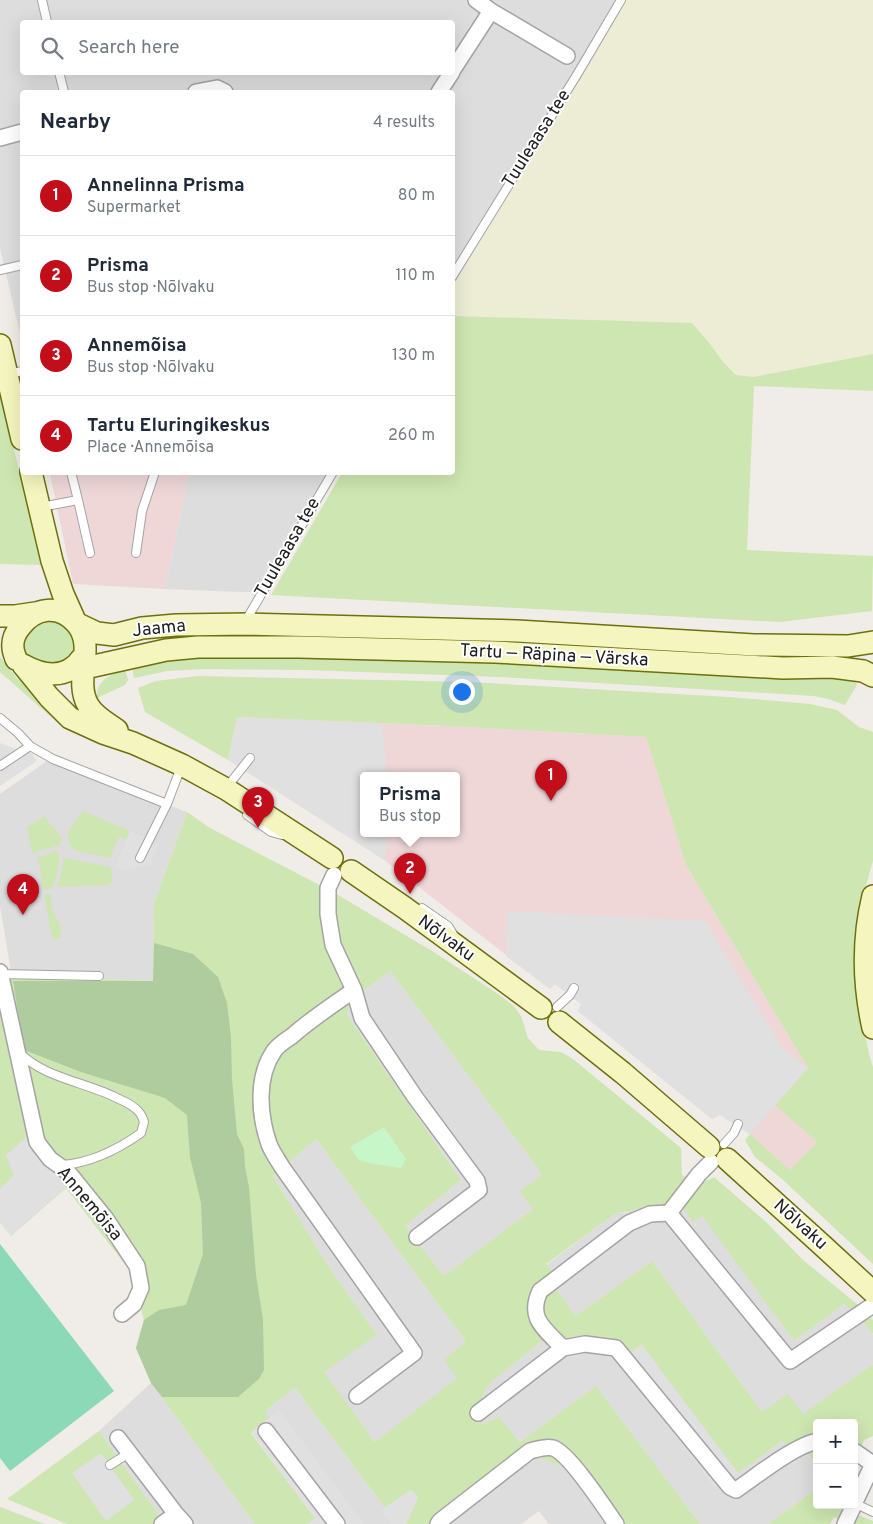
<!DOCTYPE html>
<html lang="en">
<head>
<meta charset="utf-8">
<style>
  body { margin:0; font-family:Overpass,sans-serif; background:#f6f6f7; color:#1f2937 }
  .controls { position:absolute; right:15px; bottom:15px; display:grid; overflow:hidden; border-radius:5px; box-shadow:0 5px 20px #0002 }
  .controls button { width:45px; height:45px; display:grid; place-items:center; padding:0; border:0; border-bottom:1px solid #e0e1e3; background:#fff; color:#1f2937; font:25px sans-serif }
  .you { position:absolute; left:461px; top:691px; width:18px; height:18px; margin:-12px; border:4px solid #fff; border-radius:50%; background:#1a73e8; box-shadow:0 0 0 8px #1a73e833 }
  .badge { display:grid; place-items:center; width:32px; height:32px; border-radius:50%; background:#c10e1a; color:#fff; font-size:16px; font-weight:700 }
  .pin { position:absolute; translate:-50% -41px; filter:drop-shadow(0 1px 2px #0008) }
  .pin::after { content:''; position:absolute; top:26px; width:18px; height:15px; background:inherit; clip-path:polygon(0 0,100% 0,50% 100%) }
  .popup { position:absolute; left:360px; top:772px; width:100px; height:65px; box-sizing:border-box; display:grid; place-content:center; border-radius:5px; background:#fff; filter:drop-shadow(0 1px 4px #0005); font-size:16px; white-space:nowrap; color:#747a83 }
  .popup b { font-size:19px; color:#1f2937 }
  .popup::after { content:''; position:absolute; left:50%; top:100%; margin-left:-10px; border:10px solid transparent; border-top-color:#fff }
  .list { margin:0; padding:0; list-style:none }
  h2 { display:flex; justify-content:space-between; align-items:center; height:65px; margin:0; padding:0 20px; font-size:21px }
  h2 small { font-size:16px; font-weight:400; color:#747a83 }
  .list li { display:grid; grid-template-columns:32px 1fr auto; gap:15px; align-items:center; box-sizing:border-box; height:80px; padding:0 20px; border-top:1px solid #e0e1e3 }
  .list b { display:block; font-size:19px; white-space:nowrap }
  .list p { margin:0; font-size:16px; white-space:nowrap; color:#747a83 }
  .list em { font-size:16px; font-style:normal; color:#747a83 }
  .icon { flex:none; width:28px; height:28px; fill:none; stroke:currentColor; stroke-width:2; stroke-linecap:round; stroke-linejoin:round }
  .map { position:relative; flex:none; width:873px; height:1524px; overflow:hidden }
  .search { position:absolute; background:#fff; box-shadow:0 5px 20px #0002; left:20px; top:20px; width:435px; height:55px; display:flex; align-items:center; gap:12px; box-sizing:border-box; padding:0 18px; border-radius:5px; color:#747a83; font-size:19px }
  .panel { position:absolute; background:#fff; box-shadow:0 5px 20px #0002; left:20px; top:90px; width:435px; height:385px; border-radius:5px }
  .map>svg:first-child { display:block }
  .residential { fill:#dedddd; fill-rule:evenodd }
  .commercial { fill:#efd7d8; fill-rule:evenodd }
  .farmland { fill:#ecedd4 }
  .grass { fill:#cee6b1; fill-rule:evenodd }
  .forest { fill:#afcc9e }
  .park { fill:#c7f6c8 }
  .pitch { fill:#8bd9b6 }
  .parking { fill:#e0e0e0 }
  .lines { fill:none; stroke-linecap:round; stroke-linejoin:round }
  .lane-casing { stroke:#a4a4a4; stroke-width:10 }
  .street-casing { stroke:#a4a4a4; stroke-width:18 }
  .secondary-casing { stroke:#6c700d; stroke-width:24 }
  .lane { stroke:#fff; stroke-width:8 }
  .street { stroke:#fff; stroke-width:15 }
  .secondary { stroke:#f5f5bf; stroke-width:21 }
  .labels { text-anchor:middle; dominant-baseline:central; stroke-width:4; stroke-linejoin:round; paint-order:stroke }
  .street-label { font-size:18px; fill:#202020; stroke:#fff }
</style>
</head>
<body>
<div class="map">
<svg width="873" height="1524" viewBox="0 0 873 1524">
  <rect width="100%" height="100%" fill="#f0ece7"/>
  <!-- residential -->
  <path class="residential" d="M0 0H621L453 277 452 92H22V342L0 248ZM22 22H452V72H22Z
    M189 473H328L255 592H241L165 589Z
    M47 761 187 812 154 904 153 981 12 977 0 906V794Z
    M390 971 542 1174 533 1209 444 1276 405 1226 461 1180 347 1015 350 1001Z
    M316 1139 466 1342 458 1378 375 1442 323 1372 377 1335 330 1269 273 1176Z
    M652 1205 684 1209 702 1215 794 1341 844 1304 854 1310 873 1334V1364L803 1415 762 1412 652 1261 576 1316 548 1278 546 1265 618 1212 625 1213 641 1207Z
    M593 1336 613 1338 632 1351 642 1345 739 1472 782 1441 809 1455 817 1465V1488L769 1524H700L596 1386 520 1442 499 1417 483 1424 474 1416 487 1386 543 1340Z
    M151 1383 255 1524H174L163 1521 99 1431Z
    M295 1388 385 1508 406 1524H308L315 1519 264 1412Z
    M540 1458 578 1472 619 1524H549L539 1511 521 1524H436L511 1463Z"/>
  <!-- commercial -->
  <path class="commercial" d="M50 473H189L165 589 73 584Z
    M237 717 427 725 646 737 686 865 808 1068 776 1105 817 1142 791 1171 750 1134 720 1115 712 1119 578 1011 581 1004 555 984 550 989 384 860ZM364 775H456V833H364Z"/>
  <!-- farmland -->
  <path class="farmland" d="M621 0H873V354L753 377 736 375 723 362 710 344 691 323 453 316 452 277Z"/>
  <!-- grass -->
  <path class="grass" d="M453 316 692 323 710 344 723 362 736 375 753 377 873 354V391L754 386 747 550 873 556 872 611 780 622 271 595 342 473 452 472Z
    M0 394 43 565 0 564Z
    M42 622C47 622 54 621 59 623 71 626 77 642 73 654 72 657 69 661 66 664L32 662 21 646 24 631Z
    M191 656 423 659 812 677 845 679 856 682 857 685 845 705 828 699 814 696 501 677 306 670 204 669 167 671 134 678 132 667Z
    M0 657 16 677 26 685 62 724 60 725 0 672Z
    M125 669 128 680 125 685 97 698C96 680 111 675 125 669Z
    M198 676 471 682 729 697 810 704 837 710 859 727 873 732V861L861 902V1010L869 1054 873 1067V1264L782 1179 755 1157 745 1140 750 1134 790 1170 817 1142 775 1105 808 1068 686 865 646 737 427 725 237 717 228 760 145 712 138 688 156 681Z
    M83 811 130 831 126 839 119 837 110 858 76 851 71 847 68 839V832Z
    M187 812 210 828 333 892 432 951 498 994 514 1006 521 1016 528 1038 539 1050 561 1052 573 1059 681 1148 682 1175 699 1184 714 1177 766 1222 803 1260 857 1304 873 1320V1334L854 1311 844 1304 794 1341 702 1216 693 1222 684 1209C673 1208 661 1204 650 1205 639 1206 630 1214 618 1212L546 1264 552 1272 548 1278 576 1316 652 1261 762 1412 788 1394 803 1414 873 1364V1436L864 1440 854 1466V1423H817V1465L809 1455 782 1441 738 1473 642 1345 632 1351 613 1338 593 1336 543 1340 487 1386 474 1416 483 1424 499 1417 520 1442 596 1386 700 1524H619L578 1472 540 1458 511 1463 436 1524H406L418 1497 411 1490 385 1508 295 1388 265 1411 269 1418 251 1433 315 1518 308 1524H255L151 1383 136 1348 144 1320 131 1272 66 1188 11 1236 0 1222V976L153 981 154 904ZM390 971 542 1174 520 1192 533 1209 444 1276 405 1226 461 1180 347 1015 350 1001ZM316 1139 466 1342 444 1360 457 1378 375 1442 324 1372 377 1335 330 1269 273 1176Z
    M45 816 51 826H53C56 831 62 837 61 844L57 846 32 853 27 827Z
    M57 851 59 853C60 865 57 877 52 888L43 890 38 857Z
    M64 858 111 867 113 881 109 885 58 887Z
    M44 894H51L52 908 60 925 61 938 52 939Z
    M99 1431 163 1521 174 1524H67L7 1499Z
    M817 1488V1505H839V1507L873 1521V1524H851L834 1517 830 1524H769Z
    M0 1507 45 1524H0Z"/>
  <!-- forest -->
  <path class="forest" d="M154 943 193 954 218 977 227 1003 231 1037 232 1080 237 1134 244 1149 245 1167 249 1187 256 1275 263 1320 264 1370 259 1379 238 1397H162L151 1383 136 1348 144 1320 159 1310 186 1305 203 1254 201 1203 190 1157 187 1115 165 1098 81 1072 24 1050 13 981H153Z"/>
  <!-- park -->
  <path class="park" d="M384 1127 406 1159 401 1168 373 1164 359 1160 350 1147Z"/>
  <!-- pitch -->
  <path class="pitch" d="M0 1244 114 1391 10 1471 0 1458Z"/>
  <!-- parking -->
  <path class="parking" d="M237 717 382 724 387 775H364V833H389L384 860 228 760Z
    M0 743 16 749 31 753 37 761 0 786Z
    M130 831 159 844 150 865 123 870 115 868Z
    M508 911 705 921 784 1051 808 1068 750 1134 720 1115 712 1119 578 1011 581 1004 555 984 550 989 506 956Z
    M28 1136 66 1187 11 1236 0 1222V1189L14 1175 6 1155Z
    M642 1345 738 1473 716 1489 618 1362Z
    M279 1410 364 1524H308L315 1518 251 1432Z
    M101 1453 134 1500 106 1521 72 1473Z
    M411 1490 418 1497 406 1524H391L381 1511Z"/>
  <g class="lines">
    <!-- lane casing -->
    <g class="lane-casing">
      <path id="lane" d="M42 0 47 22
        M59 72 64 92
        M0 270 22 265
        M452 277 578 73 621 0
        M9 374 22 371
        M78 500 90 553
        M41 507 78 500 71 472
        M136 553 142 511 155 472
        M245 622 333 472
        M0 718 18 733 30 746
        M0 766 30 746 53 759 167 804 181 767
        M227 787 250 758
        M247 815 271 832 282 835
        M140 858 167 804
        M422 908 448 926 453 934
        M0 974 99 976
        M557 1007 570 995 574 988
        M20 1053C44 1078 89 1083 119 1099 126 1102 134 1106 139 1112 141 1114 143 1119 144 1122L141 1133C117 1150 91 1163 62 1165
        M724 1144 734 1133 738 1124
        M110 1465 129 1453
        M854 1503 873 1512"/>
    </g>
    <!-- street casing -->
    <g class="street-casing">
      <path id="street" d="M476 0 491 11 567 56
        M452 71 491 11
        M196 92 217 88 225 92
        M439 92 452 72
        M0 138 22 132
        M334 875 328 888V914L333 945 354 990 362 1018 415 1097 477 1181 479 1190 417 1237
        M0 972 37 1142 50 1159 68 1172 73 1178 106 1219 137 1266 141 1288 134 1304 122 1314
        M354 990C333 1005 311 1019 292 1036 286 1040 278 1045 274 1051 256 1077 259 1115 269 1144 272 1152 278 1160 282 1167L414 1353 357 1396
        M669 1213 699 1174 711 1162
        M563 1348 585 1344 616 1348 730 1487 736 1490C758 1475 792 1447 817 1441
        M478 1413 563 1348C545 1329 527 1319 540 1291L629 1223 650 1214 669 1213 790 1361 873 1305
        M266 1431 337 1524
        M118 1438 176 1514
        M854 1451 873 1464
        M854 1504 873 1464
        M162 1524 176 1514 185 1524
        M438 1524 440 1521 530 1451C538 1449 545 1446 553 1448 569 1453 605 1508 616 1524
        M845 1524 854 1505"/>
    </g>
    <!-- secondary casing -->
    <g class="secondary-casing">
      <path id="secondary" d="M0 345 22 439
        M31 472 52 561 63 594 76 623
        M0 616H15L35 613
        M76 623 97 633 114 635 142 628 176 625 249 624 517 631 754 645 848 646 873 642
        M16 659C15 656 13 651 13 648 12 640 16 632 20 627 35 607 59 604 76 623 97 646 73 679 88 705 94 716 107 723 117 730
        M23 665 49 697 70 718 103 733 133 743 182 765 226 789 332 858
        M23 665C43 676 67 680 82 658
        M73 669 94 666 166 650 198 647H299L495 652 783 668 832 667 863 671 873 676
        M351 871 405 908 541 1008
        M873 896C862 941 863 983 873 1028
        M559 1022 623 1073 709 1147
        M727 1159 822 1245 873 1292"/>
    </g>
    <!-- lane -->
    <use href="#lane" class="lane"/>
    <!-- street -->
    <use href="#street" class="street"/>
    <!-- secondary -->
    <use href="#secondary" class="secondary"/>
  </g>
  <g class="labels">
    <!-- street labels -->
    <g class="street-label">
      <text transform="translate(537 139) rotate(-58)">Tuuleaasa tee</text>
      <text transform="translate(288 548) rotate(-60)">Tuuleaasa tee</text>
      <text transform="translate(159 629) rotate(-6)">Jaama</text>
      <text transform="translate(554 656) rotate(3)">Tartu — Räpina — Värska</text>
      <text transform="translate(446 939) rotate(36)">Nõlvaku</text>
      <text transform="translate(89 1204) rotate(50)">Annemõisa</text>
      <text transform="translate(800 1225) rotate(42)">Nõlvaku</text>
    </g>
  </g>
</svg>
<div class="controls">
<button>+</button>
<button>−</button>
</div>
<div class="you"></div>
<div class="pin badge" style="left:551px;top:801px">1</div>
<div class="pin badge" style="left:410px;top:894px">2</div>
<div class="popup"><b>Prisma</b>Bus stop</div>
<div class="pin badge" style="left:258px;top:828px">3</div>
<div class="pin badge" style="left:23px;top:915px">4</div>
<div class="search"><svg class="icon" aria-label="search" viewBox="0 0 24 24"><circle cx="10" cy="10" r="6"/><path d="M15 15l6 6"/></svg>Search here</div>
<section class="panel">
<h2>Nearby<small>4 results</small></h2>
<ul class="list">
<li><span class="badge">1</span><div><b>Annelinna Prisma</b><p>Supermarket</p></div><em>80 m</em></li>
<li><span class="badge">2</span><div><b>Prisma</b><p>Bus stop · Nõlvaku</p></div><em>110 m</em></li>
<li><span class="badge">3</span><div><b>Annemõisa</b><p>Bus stop · Nõlvaku</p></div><em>130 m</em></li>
<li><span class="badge">4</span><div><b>Tartu Eluringikeskus</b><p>Place · Annemõisa</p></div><em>260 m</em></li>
</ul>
</section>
</div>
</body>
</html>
